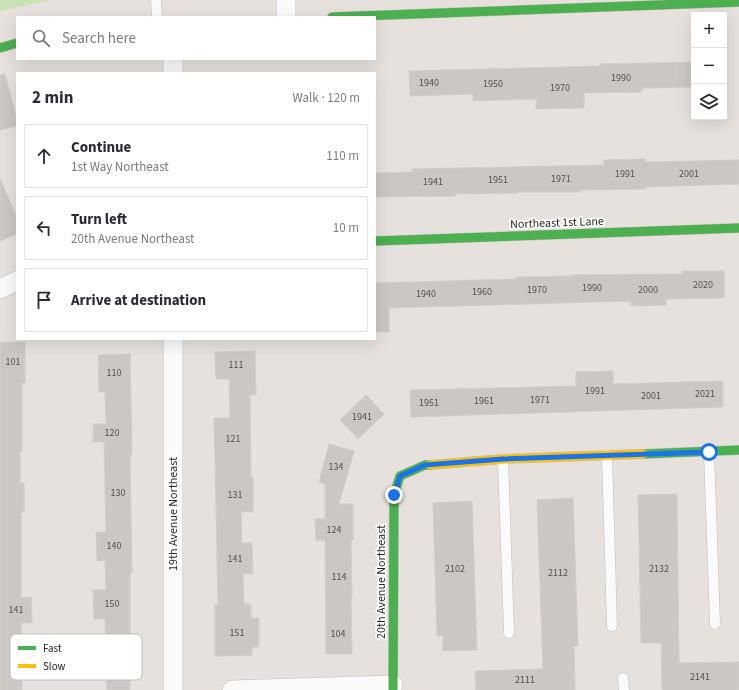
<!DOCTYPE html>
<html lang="en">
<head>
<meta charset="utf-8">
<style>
  body { margin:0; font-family:"Source Sans 3",sans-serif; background:#f7f7f7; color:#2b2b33 }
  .controls { position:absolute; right:12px; top:12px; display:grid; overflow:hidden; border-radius:0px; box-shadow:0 4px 16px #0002 }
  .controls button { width:36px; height:36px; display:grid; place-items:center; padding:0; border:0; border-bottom:1px solid #e1e1e2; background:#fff; color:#2b2b33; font:20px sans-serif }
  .stop { position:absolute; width:12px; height:12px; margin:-9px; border:3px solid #1a73e8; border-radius:50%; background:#fff }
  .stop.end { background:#1a73e8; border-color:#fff; box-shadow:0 1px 4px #0008 }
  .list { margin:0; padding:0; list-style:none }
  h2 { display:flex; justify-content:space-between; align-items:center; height:52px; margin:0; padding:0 16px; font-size:17px }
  h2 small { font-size:13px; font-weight:400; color:#7c7c81 }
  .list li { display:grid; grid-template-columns:26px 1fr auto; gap:12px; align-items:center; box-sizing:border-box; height:64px; margin:0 8px 8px; padding:0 8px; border:1px solid #e1e1e2; border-radius:0px }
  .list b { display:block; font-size:15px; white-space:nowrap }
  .list p { margin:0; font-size:13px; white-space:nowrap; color:#7c7c81 }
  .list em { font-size:13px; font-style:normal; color:#7c7c81 }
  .icon { flex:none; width:22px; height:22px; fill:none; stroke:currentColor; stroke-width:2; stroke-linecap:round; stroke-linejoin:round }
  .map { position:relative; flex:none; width:739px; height:690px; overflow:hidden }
  .search { position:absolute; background:#fff; box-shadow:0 4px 16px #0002; left:16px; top:16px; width:360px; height:44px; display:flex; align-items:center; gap:10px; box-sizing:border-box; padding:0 14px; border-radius:0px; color:#7c7c81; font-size:15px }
  .panel { position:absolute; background:#fff; box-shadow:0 4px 16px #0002; left:16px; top:72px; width:360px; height:268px; border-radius:0px }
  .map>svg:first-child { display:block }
  .green { fill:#c9e1b4 }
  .building { fill:#cbc7c3; stroke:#d1cdc8 }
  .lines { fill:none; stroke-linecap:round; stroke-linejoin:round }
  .lane-casing { stroke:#bfbebe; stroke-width:11 }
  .street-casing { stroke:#bfbebe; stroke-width:20 }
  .fast-casing { stroke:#bfbebe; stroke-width:10 }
  .slow-casing { stroke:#bfbebe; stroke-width:10 }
  .lane { stroke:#fbfafa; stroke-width:10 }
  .street { stroke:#fbfafa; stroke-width:19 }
  .fast { stroke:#4caf50; stroke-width:9 }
  .slow { stroke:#ffc107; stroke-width:9 }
  .route { stroke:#1a73e8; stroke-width:5 }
  .labels { text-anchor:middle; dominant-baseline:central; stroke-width:3.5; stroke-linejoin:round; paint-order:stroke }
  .number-label { font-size:10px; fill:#525150 }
  .street-label { font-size:12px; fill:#272727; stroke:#fff }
  .key { fill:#fff; stroke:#bebebe; stroke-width:1 }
  .key-label { font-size:11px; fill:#272727 }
</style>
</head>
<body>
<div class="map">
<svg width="739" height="690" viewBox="0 0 739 690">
  <rect width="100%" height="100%" fill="#e6e1dc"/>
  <!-- green -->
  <path class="green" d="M0 0H50L0 11Z"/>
  <!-- building -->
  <path class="building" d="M694 62V87L642 88V92L584 93V108L536 109V99L473 101V94L410 96 409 71 600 66V64Z
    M5 74 17 120V126L0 130V75Z
    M645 159V162L739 160V184L646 187V189L581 190V192H518V193L455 194V196L375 197V173L412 172V169L604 165V160Z
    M0 178 17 218V234L0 241Z
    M682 271H724V298L666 299V305L631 306V301L389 308V332H375V283L517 279V277L571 276V275L682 274Z
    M0 342H25V383H22V451H20V483H24V512H21V598L31 597 32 623H21L22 690H0Z
    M255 351 256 395H250L251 477H253V512H241L242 543H252L253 574H243L244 604H251V618H259V647H252V655L215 656V605H218L214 418H230L229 379H216L215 352Z
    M130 354 132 454 130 455 132 573H130V690H107L106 678H94L93 650 106 649 105 619H94L93 590H106L105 560 97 561 96 532H106L104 442H93V424H106L105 392H99L98 355Z
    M613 371V384L723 381V407L411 417 410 390 576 386V372Z
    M366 395 384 414 358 439 340 420Z
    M329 444 354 451 339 504H353V540H351L352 597H351L352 654H326L325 540H316L315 519H325V484L319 482Z
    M677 494 679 663 739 662V690H662L661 643H641L638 495Z
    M573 498 578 646H574L575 690H476L475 671 543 669 537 500Z
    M472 501 477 650 443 651V636H437L433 503Z"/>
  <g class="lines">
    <!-- lane casing -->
    <g class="lane-casing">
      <path id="lane" d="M156 0 157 17
        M709 452 715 624
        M607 455 612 626
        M503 459 509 633
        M623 678 624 690"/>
    </g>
    <!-- street casing -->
    <g class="street-casing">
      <path id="street" d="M286 0V17
        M173 59V73
        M0 289 17 281
        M173 339V690
        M232 690 393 685"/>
    </g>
    <!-- fast casing -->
    <g class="fast-casing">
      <path id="fast" d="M332 17 739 2
        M0 48 17 43
        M375 241 739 228
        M643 454 739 450
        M393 690 394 495 400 476 425 465H430"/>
    </g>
    <!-- slow casing -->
    <g class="slow-casing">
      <path id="slow" d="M430 465 503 459 643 454"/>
    </g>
    <!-- lane -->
    <use href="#lane" class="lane"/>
    <!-- street -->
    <use href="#street" class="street"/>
    <!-- fast -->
    <use href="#fast" class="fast"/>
    <!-- slow -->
    <use href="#slow" class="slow"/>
  </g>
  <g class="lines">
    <!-- route -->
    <path class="route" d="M394 495 400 476 425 465 503 459 709 452"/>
  </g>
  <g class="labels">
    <!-- number labels -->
    <g class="number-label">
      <text x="621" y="78">1990</text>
      <text x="429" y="83">1940</text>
      <text x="493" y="84">1950</text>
      <text x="560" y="88">1970</text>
      <text x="625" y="174">1991</text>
      <text x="689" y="174">2001</text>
      <text x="561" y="179">1971</text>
      <text x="498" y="180">1951</text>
      <text x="433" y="182">1941</text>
      <text x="703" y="285">2020</text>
      <text x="592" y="288">1990</text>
      <text x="537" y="290">1970</text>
      <text x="648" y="290">2000</text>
      <text x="482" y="292">1960</text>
      <text x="426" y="294">1940</text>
      <text x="13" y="362">101</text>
      <text x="236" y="365">111</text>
      <text x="114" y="373">110</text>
      <text x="595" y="391">1991</text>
      <text x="705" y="394">2021</text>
      <text x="651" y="396">2001</text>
      <text x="540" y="400">1971</text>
      <text x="484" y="401">1961</text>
      <text x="429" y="403">1951</text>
      <text x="362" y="417">1941</text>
      <text x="112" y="433">120</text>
      <text x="233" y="439">121</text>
      <text x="336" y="467">134</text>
      <text x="118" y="493">130</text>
      <text x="235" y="495">131</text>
      <text x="334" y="530">124</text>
      <text x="114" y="546">140</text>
      <text x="235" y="559">141</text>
      <text x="455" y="569">2102</text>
      <text x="659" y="569">2132</text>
      <text x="558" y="573">2112</text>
      <text x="339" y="577">114</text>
      <text x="112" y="604">150</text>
      <text x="16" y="610">141</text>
      <text x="237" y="633">151</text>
      <text x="338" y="634">104</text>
      <text x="700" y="677">2141</text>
      <text x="525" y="680">2111</text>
    </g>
    <!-- street labels -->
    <g class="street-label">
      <text transform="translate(557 223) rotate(-2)">Northeast 1st Lane</text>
      <text transform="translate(173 514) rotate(-90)">19th Avenue Northeast</text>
      <text transform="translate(381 582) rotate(-90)">20th Avenue Northeast</text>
    </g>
  </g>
  <!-- legend -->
  <rect x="10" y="634" width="132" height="46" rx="6" class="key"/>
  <rect x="18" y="646" width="18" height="4" fill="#4caf50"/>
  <rect x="18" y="664" width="18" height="4" fill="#ffc107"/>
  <g class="key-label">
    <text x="43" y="652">Fast</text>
    <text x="43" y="670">Slow</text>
  </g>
</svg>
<div class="controls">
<button>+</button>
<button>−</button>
<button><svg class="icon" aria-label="layers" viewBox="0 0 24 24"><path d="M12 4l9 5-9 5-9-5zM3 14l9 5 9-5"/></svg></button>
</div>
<div class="stop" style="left:709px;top:452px"></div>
<div class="stop end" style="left:394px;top:495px"></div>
<div class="search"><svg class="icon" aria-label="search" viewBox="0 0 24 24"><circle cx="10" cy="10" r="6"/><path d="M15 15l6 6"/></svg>Search here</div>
<section class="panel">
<h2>2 min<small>Walk · 120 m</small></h2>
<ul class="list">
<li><svg class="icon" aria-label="ahead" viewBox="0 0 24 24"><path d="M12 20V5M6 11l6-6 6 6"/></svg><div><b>Continue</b><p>1st Way Northeast</p></div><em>110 m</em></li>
<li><svg class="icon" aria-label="left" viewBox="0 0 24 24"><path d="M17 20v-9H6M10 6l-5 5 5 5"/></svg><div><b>Turn left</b><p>20th Avenue Northeast</p></div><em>10 m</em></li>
<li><svg class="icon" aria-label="arrive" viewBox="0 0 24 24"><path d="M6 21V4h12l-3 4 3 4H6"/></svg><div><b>Arrive at destination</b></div></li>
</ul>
</section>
</div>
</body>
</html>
